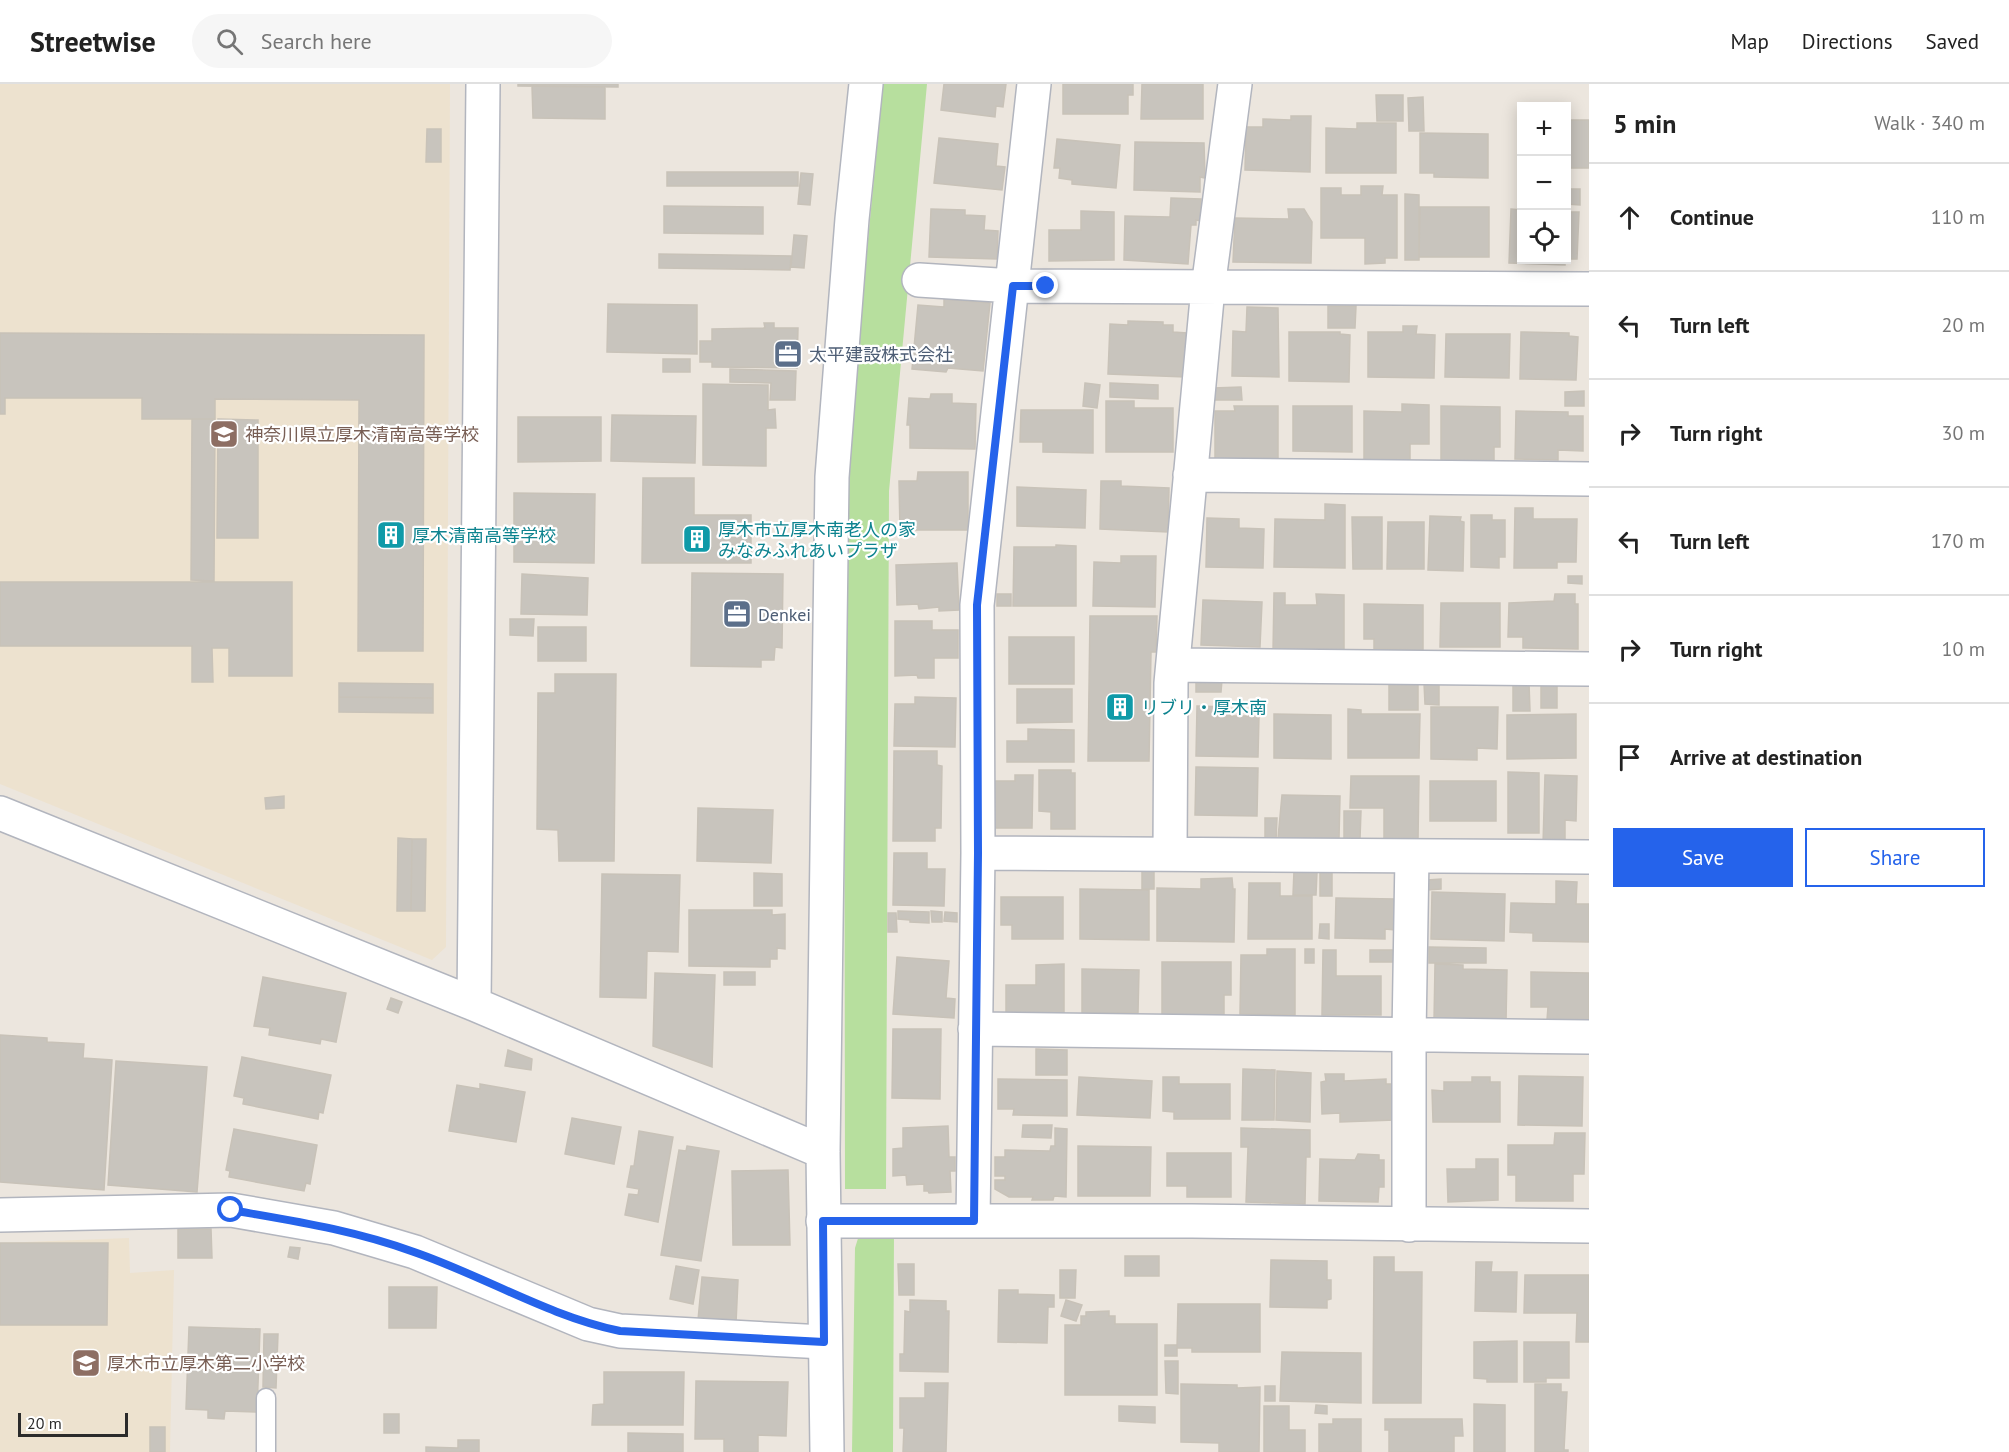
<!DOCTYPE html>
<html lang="en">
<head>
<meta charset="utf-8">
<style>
  body { margin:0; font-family:"PT Sans","Noto Sans JP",sans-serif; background:#f6f6f6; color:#222 }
  .controls { position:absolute; right:18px; top:18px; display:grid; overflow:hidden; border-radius:0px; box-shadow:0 3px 15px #0003 }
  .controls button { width:54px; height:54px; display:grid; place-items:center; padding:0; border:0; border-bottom:2px solid #e0e0e0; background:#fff; color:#222; font:30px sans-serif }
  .scale { position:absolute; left:18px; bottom:15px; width:110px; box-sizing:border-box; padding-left:6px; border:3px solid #2b2b2b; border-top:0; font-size:16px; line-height:21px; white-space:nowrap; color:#2b2b2b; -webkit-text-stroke:4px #fff; paint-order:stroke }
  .stop { position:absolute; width:18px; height:18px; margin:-14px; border:4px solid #2563eb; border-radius:50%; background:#fff }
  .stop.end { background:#2563eb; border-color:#fff; box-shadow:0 2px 6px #0008 }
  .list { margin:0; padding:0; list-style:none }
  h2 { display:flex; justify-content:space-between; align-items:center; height:78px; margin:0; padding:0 24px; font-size:26px }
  h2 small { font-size:20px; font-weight:400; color:#767676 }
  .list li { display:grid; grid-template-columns:39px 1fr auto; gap:18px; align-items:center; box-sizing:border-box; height:108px; padding:0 24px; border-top:2px solid #e0e0e0 }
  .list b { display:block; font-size:22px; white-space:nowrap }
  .list em { font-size:20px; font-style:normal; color:#767676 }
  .actions { display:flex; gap:12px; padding:18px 24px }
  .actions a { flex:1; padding:14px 0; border:2px solid #2563eb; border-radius:0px; text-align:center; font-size:21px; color:#2563eb }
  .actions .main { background:#2563eb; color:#fff }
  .icon { flex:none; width:33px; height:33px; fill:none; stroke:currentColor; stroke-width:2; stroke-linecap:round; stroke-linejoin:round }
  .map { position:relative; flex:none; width:1589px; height:1368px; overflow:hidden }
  header { display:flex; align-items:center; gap:36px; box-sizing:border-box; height:84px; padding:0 30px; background:#fff; border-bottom:2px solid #e0e0e0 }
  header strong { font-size:28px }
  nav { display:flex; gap:33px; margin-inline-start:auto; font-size:21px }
  .search { width:420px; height:54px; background:#f6f6f6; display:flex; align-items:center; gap:15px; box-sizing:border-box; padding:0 21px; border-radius:33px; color:#767676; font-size:22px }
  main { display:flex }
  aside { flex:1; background:#fff }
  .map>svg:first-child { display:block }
  .education { fill:#ede2cf }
  .green { fill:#b7df9e }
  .building { fill:#c8c4bd; stroke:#c8c2b8; stroke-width:1.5 }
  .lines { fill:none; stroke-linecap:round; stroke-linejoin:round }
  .lane-casing { stroke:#b2b5be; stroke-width:21 }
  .street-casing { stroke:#b2b5be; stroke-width:36 }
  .secondary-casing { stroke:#b2b5be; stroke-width:36 }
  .lane { stroke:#fff; stroke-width:18 }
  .street { stroke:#fff; stroke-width:33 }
  .secondary { stroke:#fff; stroke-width:33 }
  .route { stroke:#2563eb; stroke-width:8 }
  .labels { text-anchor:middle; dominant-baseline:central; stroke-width:4.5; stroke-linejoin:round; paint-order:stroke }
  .service-label { font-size:18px; fill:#4e5e75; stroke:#fff; text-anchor:start }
  .education-label { font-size:18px; fill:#785e54; stroke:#fff; text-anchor:start }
  .culture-label { font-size:18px; fill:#0d838f; stroke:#fff; text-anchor:start }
</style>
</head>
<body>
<header>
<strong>Streetwise</strong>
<div class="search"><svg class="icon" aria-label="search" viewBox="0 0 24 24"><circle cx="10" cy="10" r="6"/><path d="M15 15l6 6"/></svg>Search here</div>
<nav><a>Map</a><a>Directions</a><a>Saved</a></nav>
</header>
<main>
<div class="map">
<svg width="1589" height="1368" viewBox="0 0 1589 1368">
  <rect width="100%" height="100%" fill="#ece6de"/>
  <!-- education -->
  <path class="education" d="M0 0H450L446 863 432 876 0 700Z
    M129 1154 130 1189 174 1186 170 1368H0V1159Z"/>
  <!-- green -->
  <path class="green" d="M883 0H927L889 407 886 1105H845L844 406Z
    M860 1148 894 1150 893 1368H852L855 1164Z"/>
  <!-- building -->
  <path class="building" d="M518 0H618V3L518 2Z
    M944 0H1006L1003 23 996 22 995 33 941 26Z
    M1063 0H1133V11H1128V30H1063Z
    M1142 0H1203V35H1141Z
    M532 2 605 3V35L533 34Z
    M1376 11H1403V37H1377Z
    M1423 13 1424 47H1409L1408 14Z
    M1291 32H1311L1310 88 1245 86 1246 43H1263V35L1291 36Z
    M1566 36H1589V84H1566Z
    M1357 39H1396V89H1326V44L1357 45Z
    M427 45H441V78H426Z
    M1420 49 1488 50V94L1434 93V89H1420Z
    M939 54 998 60 996 82 1005 83 1002 106 934 99Z
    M1057 55 1120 61 1116 104 1072 100V96L1059 94 1060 84H1054Z
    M1135 58 1204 59 1205 94 1200 93V108L1134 106Z
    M667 88H798V102H667Z
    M801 89 813 90 810 121 798 120Z
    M1361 102H1383L1382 111H1397V174H1385V179L1365 180V154H1321V104H1341V111H1361Z
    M1566 105H1580V121L1566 120Z
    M1405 110 1419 111V176H1405Z
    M1171 114 1201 115V137L1196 136V141H1191L1188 180 1124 176 1125 132 1170 133Z
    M664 122 763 123V150L664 149Z
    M1420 123H1489V173H1419Z
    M931 125 965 126V131L985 132 984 146 998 147 997 175 929 173Z
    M1288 125H1304L1312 138 1311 179 1233 178 1235 134 1289 135Z
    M1511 125 1522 126V176H1565V181L1509 179Z
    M1081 127 1114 128V176L1049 177V146H1081Z
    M1566 128H1579L1577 175H1566Z
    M794 151 807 152 804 184 791 183Z
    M659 170 791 172 790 186 659 184Z
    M944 215 990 219 983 287 948 284 946 288 912 285 918 221 944 223Z
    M608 220 697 221V270L607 268Z
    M1328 222H1356L1355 244H1328Z
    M1247 223 1278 224 1279 293 1232 292 1233 247 1246 248Z
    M1128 237 1163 238V241H1173V248L1187 249 1185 293 1108 290 1110 240 1128 241Z
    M764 239H774V244H798L797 284 712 283V278H700V257H712V245L765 244Z
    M1403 242H1417L1416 250 1435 251 1434 294 1368 293V248H1403Z
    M1289 248H1340V250L1350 251 1349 298 1289 297Z
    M1521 248 1569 249V252L1578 253 1576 296 1520 295Z
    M0 249 424 251 423 567H358L359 316 215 315V335H142V314H5V330H0Z
    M1446 250H1510L1509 294 1445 293Z
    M663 275H690V288H663Z
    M730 285 796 287 795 316H770L771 299 730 298Z
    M1085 299 1100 301 1097 324 1083 322Z
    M1110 299 1158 301V315L1110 313Z
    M703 300 768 301V326L775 325 776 344H766V382L703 381Z
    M1241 303 1242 316H1212L1213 304Z
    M1584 307V322H1565V308Z
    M931 310H952V319L976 320 975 365 910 364V341H907L909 314 930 315Z
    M1106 317H1134V324H1173V368H1106Z
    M1402 320 1429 321V360H1410V377H1364V327L1402 328Z
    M1234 322H1278V375H1215V327H1235Z
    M1293 322H1352V368L1293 367Z
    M1441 322 1500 323V363H1494V378L1441 377Z
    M1021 326H1093V369L1043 368V358H1020Z
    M1516 327 1568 328V332H1583V367L1558 366V376L1515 375Z
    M612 331 696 332 695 379 611 377Z
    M518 333H601V377L518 378Z
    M192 335H215L214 497 191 496Z
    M218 335 258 336V454H217Z
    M918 388H968V446H900L899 397H917Z
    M643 394H694V431H751V479H642Z
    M1101 397H1121V402L1169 404 1168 448 1100 445Z
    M1017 403 1086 406 1085 444 1017 442Z
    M514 409 595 410 594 479 514 478Z
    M1325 420 1345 421V484L1274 483 1275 435 1325 436Z
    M1515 424H1533V435H1577L1576 478H1557V484H1514Z
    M1471 431H1492V436H1505V473H1499V484L1471 483Z
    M1430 432 1461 433 1460 437 1464 438 1463 487 1428 486Z
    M1352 433H1382V485H1353Z
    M1207 434 1239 435V444L1264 445 1263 484 1206 483Z
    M1388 438H1424V485H1387Z
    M1056 461 1076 462V522H1013L1014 463H1056Z
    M1121 472H1156L1155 523 1093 522 1094 478 1121 479Z
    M957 479 959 526 939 527V523L919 525 918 520 897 521 896 481Z
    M692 489 783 490 782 564 775 563 774 576H761V583L691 582Z
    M522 490 588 494 587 531 521 530Z
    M1568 492H1582V500L1568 499Z
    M0 498H292V592H229V564H212L213 598H192V562H0Z
    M1274 509H1285V521H1317L1316 510 1344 511V568H1273Z
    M997 510H1011V522H997Z
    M1555 510H1575V520H1578V565L1523 564V553H1508L1509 519 1554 517Z
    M1203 516 1262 518 1260 563 1201 561Z
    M1441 519H1500V563H1440Z
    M1364 520 1423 521V566L1374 565V555H1364Z
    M1090 532H1157L1156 568H1151L1149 677H1088Z
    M510 535H534L533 552 510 551Z
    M895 537H932V546H958V574H934V594H918L917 591 895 592Z
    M538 543H586V577H538Z
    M1009 553H1074V600H1009Z
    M555 590H616L614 777H559L558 746 537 745 538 609H555Z
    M1196 596H1222L1221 608H1196Z
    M1389 598H1418V626H1389Z
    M1439 598V621L1425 620 1424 599Z
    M1541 598H1557V624H1541Z
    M339 599 433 600V614L339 613Z
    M1513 599H1529L1530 627H1513Z
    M1017 605H1072V638L1017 639Z
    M339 613 433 614V629L339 628Z
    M915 613 956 614 955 663 894 662 895 620H915Z
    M1197 622 1229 623 1230 632H1259L1258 673 1196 672Z
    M1431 623H1498L1497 665 1477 664V676L1431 675Z
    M1348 625 1361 626V630H1420L1419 674H1348Z
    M1274 630 1331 631V675L1274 674Z
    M1576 630V674L1507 675V631Z
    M1028 645 1074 646V678H1007V657H1028Z
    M894 667H937V681L942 682 941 744H935V757H893Z
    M1196 683 1258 684 1257 732 1195 731Z
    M1039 686H1071V689H1075V745H1051V728L1039 727Z
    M1508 688 1539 689V749H1508Z
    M1015 691H1033L1032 744H995V697H1015Z
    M1545 691 1577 692 1576 737 1565 736V761L1543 760Z
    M1351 692H1419L1418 757H1384V724H1350Z
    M1430 697H1496V737H1430Z
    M1282 711 1340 712 1339 755 1278 754Z
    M284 712V724L266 725 265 714Z
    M698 724 773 726 771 779 697 777Z
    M1344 727H1361L1360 755H1344Z
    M1265 734H1277L1276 757H1265Z
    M398 754 412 755 411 827H397Z
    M412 755H426L425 827H411Z
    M894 769H927V785H945L944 822 893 821Z
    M1142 784H1154V805H1142Z
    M1294 787 1317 788 1316 811H1293Z
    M1320 787H1332V812H1320Z
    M754 789 782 790V822H754Z
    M602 790 680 791 678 868 647 867 646 914 600 913Z
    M1232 794 1233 805H1235L1234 858 1157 857V804L1201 805V795Z
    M1441 795V805L1427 806V796Z
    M1556 797 1577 798 1576 820H1589V858L1533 857V849L1510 848 1511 819 1556 820Z
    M1249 799H1280V812H1312V855H1248Z
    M1080 805 1149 806V856L1080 855Z
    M1432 808 1505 810 1504 857 1431 855Z
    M1001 813H1063V855H1012V841H1001Z
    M1336 814 1395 815V846L1385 845V855L1335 854Z
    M689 826H772V831L785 830V865L777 864V875H770V883L689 882Z
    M898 827 929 828V839L910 838V836L898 835Z
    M931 827 942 828V838H932Z
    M945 828 957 829V838L944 837Z
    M888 829H896L897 848H888Z
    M1320 840H1329V855L1319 854Z
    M1429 863 1486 864V879H1429Z
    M1267 865H1295V931L1240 930 1241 871H1267Z
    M1305 865H1314V879H1305Z
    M1323 866H1336V892H1381V931H1322Z
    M1370 866H1399V878H1370Z
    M897 873 949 877 946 914 955 915 954 934 893 930Z
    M1162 878H1231V911H1224V931H1162Z
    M1064 880V929H1006V901H1036V881Z
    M1435 880 1463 881V885L1507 886 1506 938 1434 937Z
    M1082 885 1139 886 1138 929H1082Z
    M724 888H755V901H724Z
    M1531 888 1589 889V936H1547L1548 923H1531Z
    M655 889 715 891 712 983 653 962Z
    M263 893 346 909 336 958 321 955 320 960 269 951 270 944 254 942Z
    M391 914 402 918 398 929 387 925Z
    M893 945H941L940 1015 892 1014Z
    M0 951 47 954V958L84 960 83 974 112 976 104 1106 0 1098Z
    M1036 965 1067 966V991H1036Z
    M508 966 532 975 531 986 505 982Z
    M242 973 331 991 323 1029 319 1028 318 1035 243 1020 244 1014 234 1012Z
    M116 977 207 983 197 1108 108 1101Z
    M1243 985 1275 986 1274 1036H1242Z
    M1277 987 1311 989 1310 1038 1276 1036Z
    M1325 990H1344V997L1386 995V1000H1394L1395 1036 1340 1038V1029L1322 1030 1321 998 1326 997Z
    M1519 992 1583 993 1582 1042 1518 1041Z
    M1079 993 1152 997 1150 1034 1077 1031Z
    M1163 993H1179V1000H1230V1035H1174V1028L1163 1027Z
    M1472 993H1490V998H1500V1038H1433L1432 1006 1444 1007V998H1472Z
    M998 995 1067 996V1032L1013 1031 1014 1025H998Z
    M480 1000 525 1008 516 1058 449 1047 457 1001 480 1005Z
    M572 1034 621 1043 614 1080 565 1070Z
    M1023 1041H1052L1051 1054 1022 1053Z
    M948 1042 949 1073H955V1087H950L951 1108 929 1109 928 1107H924V1100L907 1101 906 1091 893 1092V1065L903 1064V1044Z
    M1055 1044 1067 1045 1066 1113 1054 1112 1053 1116H1032L1033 1113H1009L995 1105V1096H1005V1092H995V1073H1005V1066L1050 1067 1051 1062H1055Z
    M1241 1044 1310 1046V1073H1306L1305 1120 1246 1118 1248 1063H1241Z
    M234 1045 317 1061 310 1100 306 1099 304 1107 229 1093 230 1087 226 1086Z
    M639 1047 673 1053 658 1138 625 1131 629 1110 638 1111 639 1105 627 1103 631 1082H634Z
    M1555 1049H1585L1584 1090H1573V1117H1516V1091H1508V1061H1554Z
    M687 1062 719 1067 701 1177 661 1171 679 1066 686 1067Z
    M1078 1062 1151 1063 1150 1112H1078Z
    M1167 1069H1231V1113H1187V1102H1167Z
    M1358 1070 1379 1071V1076H1384V1103H1379L1378 1118 1319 1117 1320 1075 1355 1076Z
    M1476 1075H1498V1116L1448 1118 1447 1085H1476Z
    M788 1086 790 1161H733L732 1087Z
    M178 1145H211L212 1174H178Z
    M0 1159H108L107 1241H0Z
    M290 1163 300 1164 298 1175 288 1173Z
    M1125 1172H1159V1192H1125Z
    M1374 1173H1394V1188H1422L1421 1319H1373Z
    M1271 1176 1327 1177V1196H1331V1215L1327 1216V1224L1270 1223Z
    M1476 1178H1492L1491 1188H1517L1516 1228 1475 1227Z
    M898 1180H914V1211H899Z
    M676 1182 699 1186 693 1220 670 1215Z
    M1060 1186H1076L1075 1214H1060Z
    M1525 1191H1589V1258H1576L1577 1229H1524Z
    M702 1193 738 1196 736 1239 698 1236Z
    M389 1203H437L436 1244H389Z
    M999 1206H1018V1210L1054 1211V1223H1048L1047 1259 998 1258Z
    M910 1216 946 1217V1227H949L948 1288 900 1287V1270H904L905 1227 910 1228Z
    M1066 1216 1082 1221 1076 1237 1061 1232Z
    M1178 1220H1260V1268H1192V1264H1177Z
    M1109 1227V1232H1115V1240H1157V1311H1065V1241H1081V1232H1086V1228Z
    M189 1243 260 1245 257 1328 225 1327 224 1335 208 1334V1326L186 1325Z
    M264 1250H278L276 1304 263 1303Z
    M1517 1257V1298H1487V1295L1474 1294V1258Z
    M1524 1258H1569V1294H1546V1298H1524Z
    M1165 1261H1177V1272H1165Z
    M1282 1268 1361 1269V1319L1280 1317Z
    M1165 1277H1178V1310L1166 1309Z
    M604 1288H684L683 1341H592L593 1321 604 1320Z
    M696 1297 788 1298 786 1352 758 1351V1368H724V1355H695Z
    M925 1299H948L946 1368H903L904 1344H900V1314H925Z
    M1181 1300 1237 1301V1304L1260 1303 1259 1368H1219V1359L1181 1358Z
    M1535 1300H1561V1308H1567L1564 1366H1568V1368H1535Z
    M1265 1302H1275V1317H1265Z
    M1474 1320 1505 1321V1368H1474Z
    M1316 1321 1327 1322V1330L1315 1329Z
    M1119 1322 1155 1323V1339L1119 1337Z
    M1264 1322H1289V1346H1305V1368H1264Z
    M384 1330H399V1349H384Z
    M1333 1335H1361V1368H1319V1340H1333Z
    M1385 1335H1462L1463 1352H1454V1368H1389V1346H1385Z
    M150 1343H165V1368H150Z
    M628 1349 683 1350V1368H628Z
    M458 1356H479V1368H426V1363L458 1364Z"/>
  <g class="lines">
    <!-- lane casing -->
    <g class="lane-casing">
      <path id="lane" d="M266 1368V1314"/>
    </g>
    <!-- street casing -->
    <g class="street-casing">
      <path id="street" d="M919 196 1013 202 1589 205
        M1190 391 1589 395
        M1173 581 1589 585
        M978 769 1589 773
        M1170 769 1171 599 1208 204 1235 0
        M975 945 1589 953
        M0 1131 231 1126 334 1144 415 1168 588 1240 620 1247 824 1258
        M823 1137H1192L1589 1142
        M973 1137 978 769 977 521 1034 0
        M1409 1141V951L1412 772"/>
    </g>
    <!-- secondary casing -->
    <g class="secondary-casing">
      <path id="secondary" d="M0 729 474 920 823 1068
        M474 920 483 0
        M827 1368 823 1068 832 393 852 135 866 0"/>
    </g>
    <!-- lane -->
    <use href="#lane" class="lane"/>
    <!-- street -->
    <use href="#street" class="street"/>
    <!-- secondary -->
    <use href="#secondary" class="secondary"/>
  </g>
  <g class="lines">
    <!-- route -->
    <path class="route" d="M231 1126C294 1137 354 1146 414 1168 484 1192 548 1232 620 1247L824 1258 823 1137H974L978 769 977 521 1013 202H1046"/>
  </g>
  <!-- icons -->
  <defs>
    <g id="office-square" transform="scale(1.5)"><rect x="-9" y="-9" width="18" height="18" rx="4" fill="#5c6f8a" stroke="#fff"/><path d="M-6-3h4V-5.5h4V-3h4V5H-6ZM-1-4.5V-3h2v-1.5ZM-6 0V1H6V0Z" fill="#fff"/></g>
    <g id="school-square" transform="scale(1.5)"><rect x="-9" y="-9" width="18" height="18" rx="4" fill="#8d6e63" stroke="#fff"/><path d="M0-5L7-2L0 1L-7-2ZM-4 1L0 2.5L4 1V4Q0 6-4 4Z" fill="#fff"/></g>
    <g id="building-square" transform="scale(1.5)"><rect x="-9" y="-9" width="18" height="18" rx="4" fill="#0f9aa8" stroke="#fff"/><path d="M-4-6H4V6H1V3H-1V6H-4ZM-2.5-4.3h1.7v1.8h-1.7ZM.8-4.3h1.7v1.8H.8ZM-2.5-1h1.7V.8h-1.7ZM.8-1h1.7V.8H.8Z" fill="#fff"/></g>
  </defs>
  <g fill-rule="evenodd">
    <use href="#office-square" x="788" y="270"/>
    <use href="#school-square" x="224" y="350"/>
    <use href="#building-square" x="391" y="451"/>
    <use href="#building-square" x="697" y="455"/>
    <use href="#office-square" x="737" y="530"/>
    <use href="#building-square" x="1120" y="623"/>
    <use href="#school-square" x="86" y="1279"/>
  </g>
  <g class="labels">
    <!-- service labels -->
    <g class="service-label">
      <text x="809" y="270">太平建設株式会社</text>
      <text x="758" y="530">Denkei</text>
    </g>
    <!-- education labels -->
    <g class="education-label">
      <text x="245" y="350">神奈川県立厚木清南高等学校</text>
      <text x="107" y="1279">厚木市立厚木第二小学校</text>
    </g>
    <!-- culture labels -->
    <g class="culture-label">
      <text x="718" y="445">厚木市立厚木南老人の家<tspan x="718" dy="21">みなみふれあいプラザ</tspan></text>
      <text x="412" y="451">厚木清南高等学校</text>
      <text x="1141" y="623">リブリ・厚木南</text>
    </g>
  </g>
</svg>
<div class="controls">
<button>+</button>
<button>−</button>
<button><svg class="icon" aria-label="locate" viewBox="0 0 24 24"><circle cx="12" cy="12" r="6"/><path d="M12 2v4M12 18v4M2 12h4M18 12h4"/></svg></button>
</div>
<div class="scale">20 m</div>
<div class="stop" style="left:231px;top:1126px"></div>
<div class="stop end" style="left:1046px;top:202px"></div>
</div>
<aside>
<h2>5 min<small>Walk · 340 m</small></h2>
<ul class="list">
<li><svg class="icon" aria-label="ahead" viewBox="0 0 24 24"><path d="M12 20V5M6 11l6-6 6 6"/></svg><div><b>Continue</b></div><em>110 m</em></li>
<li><svg class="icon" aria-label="left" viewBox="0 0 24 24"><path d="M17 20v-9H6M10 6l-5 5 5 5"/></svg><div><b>Turn left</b></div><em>20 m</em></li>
<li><svg class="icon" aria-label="right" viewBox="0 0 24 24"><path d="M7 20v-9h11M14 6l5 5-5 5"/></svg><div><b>Turn right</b></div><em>30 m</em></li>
<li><svg class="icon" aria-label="left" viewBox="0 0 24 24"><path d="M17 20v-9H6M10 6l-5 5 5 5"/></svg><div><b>Turn left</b></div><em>170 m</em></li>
<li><svg class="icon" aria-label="right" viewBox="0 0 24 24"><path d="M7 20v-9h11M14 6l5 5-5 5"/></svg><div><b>Turn right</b></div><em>10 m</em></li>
<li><svg class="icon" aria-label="arrive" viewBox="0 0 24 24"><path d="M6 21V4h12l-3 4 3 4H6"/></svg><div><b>Arrive at destination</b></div></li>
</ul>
<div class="actions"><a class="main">Save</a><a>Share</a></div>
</aside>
</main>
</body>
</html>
